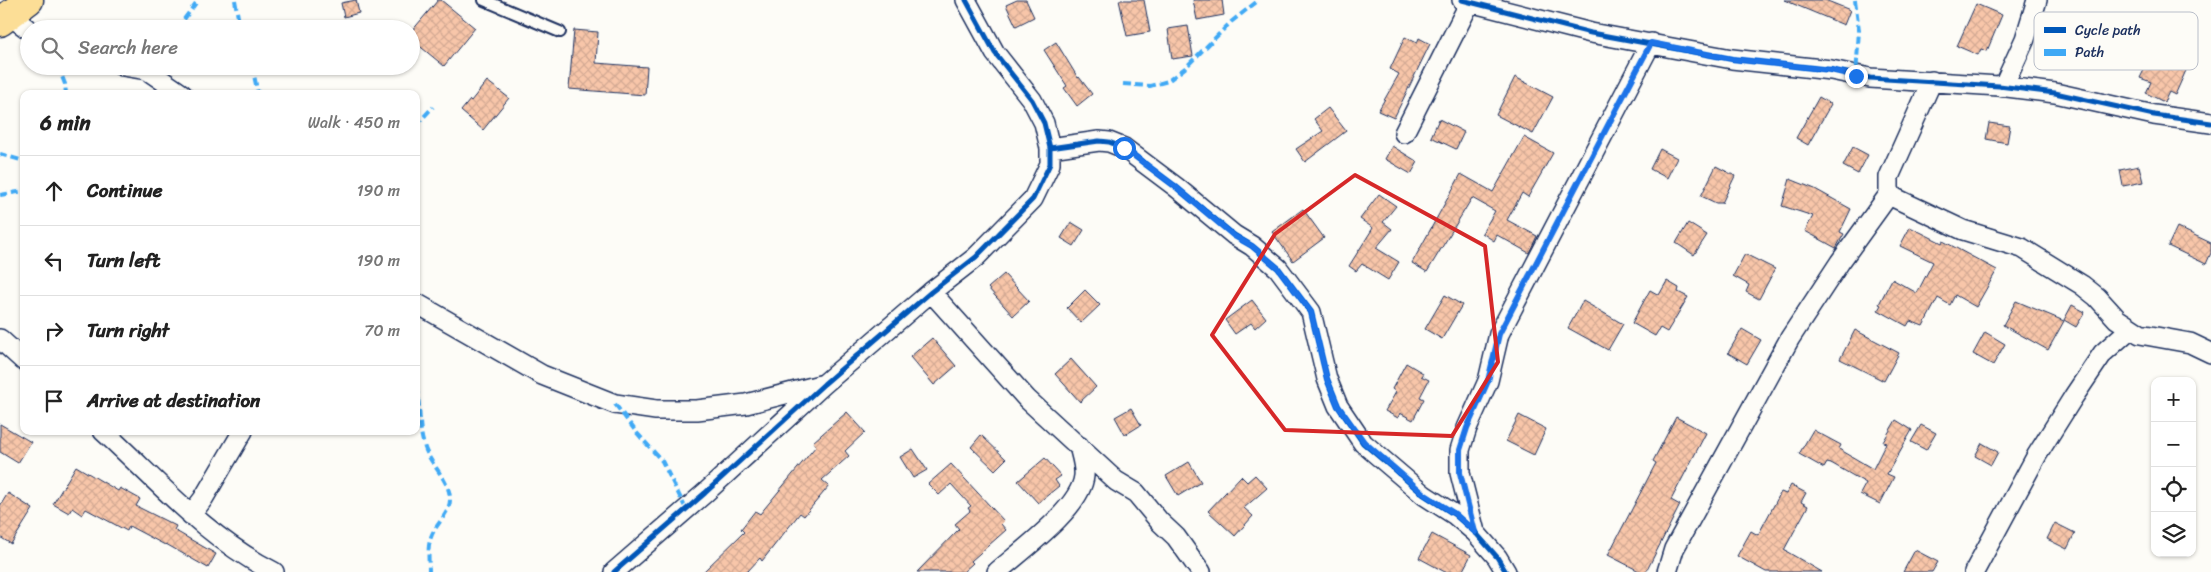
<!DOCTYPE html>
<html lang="en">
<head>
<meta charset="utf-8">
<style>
  body { margin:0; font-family:Sriracha,sans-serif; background:#f2f2f2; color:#222 }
  .controls { position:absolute; right:15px; bottom:15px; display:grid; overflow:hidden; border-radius:10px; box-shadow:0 1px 4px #0004 }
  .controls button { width:45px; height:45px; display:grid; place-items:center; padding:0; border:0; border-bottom:1px solid #e0e0e0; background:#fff; color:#222; font:25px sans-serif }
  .stop { position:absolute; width:15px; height:15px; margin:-11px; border:4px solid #1a73e8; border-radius:50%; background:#fff }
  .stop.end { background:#1a73e8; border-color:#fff; box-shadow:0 1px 5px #0008 }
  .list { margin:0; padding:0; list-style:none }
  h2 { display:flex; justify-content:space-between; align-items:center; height:65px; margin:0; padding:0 20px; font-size:21px }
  h2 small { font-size:16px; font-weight:400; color:#767676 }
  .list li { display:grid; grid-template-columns:32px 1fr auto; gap:15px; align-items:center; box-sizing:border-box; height:70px; padding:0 20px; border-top:1px solid #e0e0e0 }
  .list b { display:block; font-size:19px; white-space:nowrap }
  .list em { font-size:16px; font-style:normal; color:#767676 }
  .icon { flex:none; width:28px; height:28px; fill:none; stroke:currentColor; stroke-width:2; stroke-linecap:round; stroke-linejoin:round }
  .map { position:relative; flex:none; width:2211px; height:572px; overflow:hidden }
  .search { position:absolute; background:#fff; box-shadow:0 1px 4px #0004; left:20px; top:20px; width:400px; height:55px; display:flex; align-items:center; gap:12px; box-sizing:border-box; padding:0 18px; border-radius:28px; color:#767676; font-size:19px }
  .panel { position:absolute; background:#fff; box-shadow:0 1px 4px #0004; left:20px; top:90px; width:400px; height:345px; border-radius:10px }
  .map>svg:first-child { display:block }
  .building { fill:url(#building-cross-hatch); stroke:#1b2f5e }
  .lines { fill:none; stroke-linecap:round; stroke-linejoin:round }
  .lane-casing { stroke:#1b2f5e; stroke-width:14 }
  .street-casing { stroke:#1b2f5e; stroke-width:22 }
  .highway-casing { stroke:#1b2f5e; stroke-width:31 }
  .lane { stroke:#fdfcf7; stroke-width:10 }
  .street { stroke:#fdfcf7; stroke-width:19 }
  .highway { stroke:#fcde96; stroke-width:28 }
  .quiet { stroke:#3fa9f5; stroke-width:4; stroke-dasharray:8 4; stroke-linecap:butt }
  .cycleway-casing { stroke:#fdfcf7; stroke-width:8 }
  .cycleway { stroke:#0057b8; stroke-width:5 }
  .route { stroke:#1a73e8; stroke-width:6 }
  .marked { fill:none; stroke:#d62828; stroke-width:4; stroke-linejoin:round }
  .key { fill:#fdfcf7; stroke:#b9bec9; stroke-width:1 }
  .key-label { font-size:14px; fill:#1b2f5e }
</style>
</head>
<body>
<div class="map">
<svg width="2211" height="572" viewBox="0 0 2211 572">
  <defs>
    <pattern id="building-cross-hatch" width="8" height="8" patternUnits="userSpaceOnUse" patternTransform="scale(1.25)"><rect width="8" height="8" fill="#f8c6a9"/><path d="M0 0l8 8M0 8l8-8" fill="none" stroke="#d4aa94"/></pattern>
  </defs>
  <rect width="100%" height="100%" fill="#fdfcf7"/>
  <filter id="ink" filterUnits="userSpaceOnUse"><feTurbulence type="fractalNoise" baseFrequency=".02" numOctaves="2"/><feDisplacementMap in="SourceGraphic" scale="10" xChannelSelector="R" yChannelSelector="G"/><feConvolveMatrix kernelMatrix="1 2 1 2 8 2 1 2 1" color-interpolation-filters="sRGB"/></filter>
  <g filter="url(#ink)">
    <!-- building -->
    <path class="building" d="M356 0 359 13 344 17 341 3Z
      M438 0H441L475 28 444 66 411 39V32Z
      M1017 0H1026L1034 17 1016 26 1006 5Z
      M1119 0H1144L1150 32 1127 36Z
      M1193 0H1222L1224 15 1197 20Z
      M1784 0H1825L1850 10 1844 25Z
      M1976 4 2002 15 1987 51 1981 49 1978 55 1957 46Z
      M1188 26 1193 56 1172 59 1168 29Z
      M2185 26 2198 34 2181 63 2188 66 2175 95 2169 92 2164 102 2146 93 2151 82 2140 78 2154 50 2167 56Z
      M574 30 598 32 596 63 647 67 645 95 569 89Z
      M1405 37 1417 43 1419 38 1430 44 1394 118 1378 111 1399 74 1390 69Z
      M1056 42 1078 78 1079 77 1092 94 1077 106 1064 88 1067 86 1044 50Z
      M1515 77 1553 97 1533 134 1496 115Z
      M487 81 509 98 483 130 461 111 470 100 471 101Z
      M1819 97 1831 104 1808 145 1796 138Z
      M1328 108 1346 131 1305 162 1296 149 1323 131 1314 119Z
      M1439 119 1464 132 1456 149 1431 137Z
      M1989 123 2010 126 2007 143 1986 139Z
      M1524 137 1553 153 1528 197 1522 193 1507 220 1537 236 1529 253 1497 235 1494 241 1482 233 1495 211 1472 198 1427 272 1412 263 1461 174 1493 192Z
      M1392 146 1418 162 1411 174 1385 159Z
      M1853 147 1868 155 1858 174 1843 166Z
      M1660 149 1677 158 1667 178 1650 169Z
      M1716 166 1735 176 1722 203H1716L1701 196Z
      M2139 166 2143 182 2123 186 2120 170Z
      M1790 179 1815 189 1851 209 1840 232 1844 234 1836 248 1805 231 1813 216 1782 206Z
      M1379 194 1396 206 1383 222 1392 229 1376 248 1399 262 1388 280 1362 264 1356 271 1349 266 1373 228 1360 219Z
      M1303 209 1324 238 1293 261 1272 232Z
      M1071 222 1084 230 1074 246 1061 238Z
      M1688 223 1707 235 1694 255 1676 243Z
      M1910 227 1942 243 1943 241 1997 270 1976 307 1955 295 1950 305 1938 298 1923 326 1910 321 1907 326 1878 310 1881 305 1879 304 1892 279 1917 293 1933 262 1900 246Z
      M2177 227 2211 243V253L2206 264 2168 246Z
      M1745 254 1775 269 1759 299 1746 292 1749 285 1733 276Z
      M1004 274 1029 301 1013 316 988 288Z
      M1667 281 1679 288 1678 292 1688 297 1667 332 1660 328 1655 336 1632 323 1650 290 1659 295Z
      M1085 290 1100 305 1081 323 1067 308Z
      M1445 295 1462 305 1442 339 1425 329Z
      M1252 300 1266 318 1255 328 1251 323 1235 334 1225 320Z
      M1583 301 1623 324 1608 350 1568 328Z
      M2016 301 2064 321 2048 350 2003 325Z
      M2072 305 2085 312 2076 327 2064 320Z
      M1742 329 1761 340 1747 364 1728 353Z
      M1855 330 1899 353 1884 381 1840 359Z
      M1985 332 2005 344 1993 365 1973 354Z
      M932 338 956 366 934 385 910 357Z
      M1071 359 1096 387 1080 402 1055 374Z
      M1406 363 1423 373 1421 376 1429 380 1420 397 1424 399 1413 420 1400 413 1398 418 1385 411 1396 392 1392 389Z
      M1131 408 1141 425 1125 435 1115 417Z
      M847 412 865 432 845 451 849 456 822 480 829 486 804 516 800 513 762 561 760 558 747 572H703L744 532 741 529 755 511 760 514 816 446 813 442Z
      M1519 415 1546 429 1534 455 1506 441Z
      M1676 417 1706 433 1671 500 1680 505 1646 572H1641L1608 555 1656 463 1653 461Z
      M1896 420 1912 430 1887 474 1894 477 1880 504 1860 494 1866 483 1831 463V464L1827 463 1824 468 1799 454 1813 430 1841 445 1839 449 1873 469 1886 443 1883 442Z
      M0 424 31 442 18 463 0 452Z
      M1921 425 1936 433 1926 450 1911 442Z
      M981 435 1006 459 995 470 971 447Z
      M1982 443 1998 452 1991 465 1975 456Z
      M913 449 927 470 913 478 900 457Z
      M1045 458 1061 476 1055 480 1059 486 1038 503 1018 481Z
      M1189 462 1201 482 1178 496 1166 476Z
      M951 464 1004 521 1001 524 1006 530 971 561 973 563 963 572H917L959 529 955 524 970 511 968 508 971 506 951 484 939 495 928 484Z
      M76 466 118 491 120 488 140 499 136 506 176 526 174 530 216 554 208 568 166 544 165 545 129 526 127 531 86 509 82 515 72 508 69 513 53 504Z
      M1255 475 1267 488 1244 508 1253 516 1235 536 1208 511 1241 476 1247 482Z
      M1791 485 1806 493 1801 502 1808 506 1784 550 1822 572H1766L1737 556 1751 531 1758 535 1781 492 1786 494Z
      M8 493 33 509 11 544 0 537V506Z
      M2055 523 2075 533 2067 549 2047 539Z
      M1432 534 1471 555 1462 572H1445L1419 558Z
      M1915 550 1938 562 1932 572H1903Z"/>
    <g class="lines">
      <!-- lane casing -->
      <g class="lane-casing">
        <path id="lane" d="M484 0 560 32"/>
      </g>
      <!-- street casing -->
      <g class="street-casing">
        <path id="street" d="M1462 0 1591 33 1732 59 1831 70 1870 78 1999 86 2055 93 2154 115 2211 123
          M9 15 29 30
          M123 66 147 70 182 94
          M1932 81 1889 177V190L1893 197 1963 230 2022 248 2082 285 2097 297 2117 319 2140 334 2190 343 2211 353
          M2003 87 2025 39 2037 0
          M1404 133 1470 2
          M1050 148 1099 141 1109 142 1124 148 1176 187 1234 235 1252 246 1278 268 1311 312 1327 379 1338 406 1363 443 1424 495 1455 515 1475 532 1497 557 1506 572
          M931 292 1027 399 1116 481 1136 493 1160 522 1176 537 1201 572
          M416 303 542 375 615 404 656 410H697L746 404 824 384
          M0 339 24 361
          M103 431C159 482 205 537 274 572
          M191 515 203 499 243 431
          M1475 532 1460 473V450L1467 428 1488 381 1499 334 1651 43
          M614 572 705 493 824 384 931 292 976 257 1033 199 1050 164V148L1044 123 1032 100 995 53 966 0
          M997 572C1021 551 1081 508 1084 476 1085 466 1081 455 1079 446
          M1667 572 1674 549 1790 338 1840 262 1890 193
          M1974 572 2037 455 2074 396 2103 353 2130 329"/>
      </g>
      <!-- highway casing -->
      <g class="highway-casing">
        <path id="highway" d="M0 22 29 0"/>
      </g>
      <!-- lane -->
      <use href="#lane" class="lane"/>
      <!-- street -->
      <use href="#street" class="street"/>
      <!-- highway -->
      <use href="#highway" class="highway"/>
      <!-- quiet -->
      <path class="quiet" d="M235 0 240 29
        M1855 0 1859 30 1856 76
        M177 29 198 0
        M58 66 65 84 66 94
        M252 66 258 94
        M147 70 149 66
        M1123 84 1150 86 1168 81 1185 68 1231 22 1259 0
        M416 125 433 107
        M0 154 24 161
        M0 195 24 191
        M416 387C421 406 418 427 424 445 429 464 451 481 450 500 450 513 435 525 431 537 427 548 429 561 429 572
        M615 404 637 433 662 461 686 509"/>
      <!-- cycleway casing -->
      <g class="cycleway-casing">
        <path id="cycleway" d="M1462 0 1591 33 1732 59 1831 70 1870 78 1999 86 2055 93 2154 115 2211 123
          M1050 148 1099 141 1109 142 1124 148 1176 187 1234 235 1252 246 1278 268 1311 312 1327 379 1338 406 1363 443 1424 495 1455 515 1475 532 1497 557 1506 572
          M614 572 705 493 824 384 931 292 976 257 1033 199 1050 164V148L1044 123 1032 100 995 53 966 0"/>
      </g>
      <!-- cycleway -->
      <use href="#cycleway" class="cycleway"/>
    </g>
  </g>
  <g class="lines" filter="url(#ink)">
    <!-- route -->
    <path class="route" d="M1124 148 1176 187 1234 236 1252 246 1278 268 1311 312 1327 379 1338 406 1364 442 1424 494 1455 514 1475 532 1460 473V450L1467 428 1488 381 1499 334 1651 43 1732 59 1831 70 1856 76"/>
  </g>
  <!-- marked area -->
  <path class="marked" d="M1355 175 1485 246 1498 362 1452 436 1285 430 1212 335 1275 234Z"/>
  <!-- legend -->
  <rect x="2034" y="12" width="164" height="58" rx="8" class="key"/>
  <rect x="2044" y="27" width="22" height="6" fill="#0057b8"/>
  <rect x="2044" y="49" width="22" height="7" fill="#3fa9f5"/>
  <g class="key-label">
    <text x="2075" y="35">Cycle path</text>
    <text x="2075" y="57">Path</text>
  </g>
</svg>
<div class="controls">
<button>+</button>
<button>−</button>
<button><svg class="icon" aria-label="locate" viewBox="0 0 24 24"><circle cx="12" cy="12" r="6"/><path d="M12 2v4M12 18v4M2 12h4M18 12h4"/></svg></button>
<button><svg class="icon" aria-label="layers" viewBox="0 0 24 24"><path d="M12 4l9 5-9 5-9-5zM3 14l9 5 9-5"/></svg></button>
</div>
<div class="stop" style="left:1124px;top:148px"></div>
<div class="stop end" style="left:1856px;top:76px"></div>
<div class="search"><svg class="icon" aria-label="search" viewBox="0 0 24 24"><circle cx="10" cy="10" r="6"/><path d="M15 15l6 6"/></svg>Search here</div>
<section class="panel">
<h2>6 min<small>Walk · 450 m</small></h2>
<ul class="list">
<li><svg class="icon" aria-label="ahead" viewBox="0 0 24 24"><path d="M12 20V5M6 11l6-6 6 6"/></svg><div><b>Continue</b></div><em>190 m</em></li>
<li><svg class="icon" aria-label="left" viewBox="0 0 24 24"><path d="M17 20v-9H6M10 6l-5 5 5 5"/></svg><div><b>Turn left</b></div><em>190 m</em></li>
<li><svg class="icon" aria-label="right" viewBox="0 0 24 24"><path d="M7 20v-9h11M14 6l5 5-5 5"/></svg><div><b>Turn right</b></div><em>70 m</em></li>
<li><svg class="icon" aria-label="arrive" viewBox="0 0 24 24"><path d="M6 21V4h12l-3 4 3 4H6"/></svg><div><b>Arrive at destination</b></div></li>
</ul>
</section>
</div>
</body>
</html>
